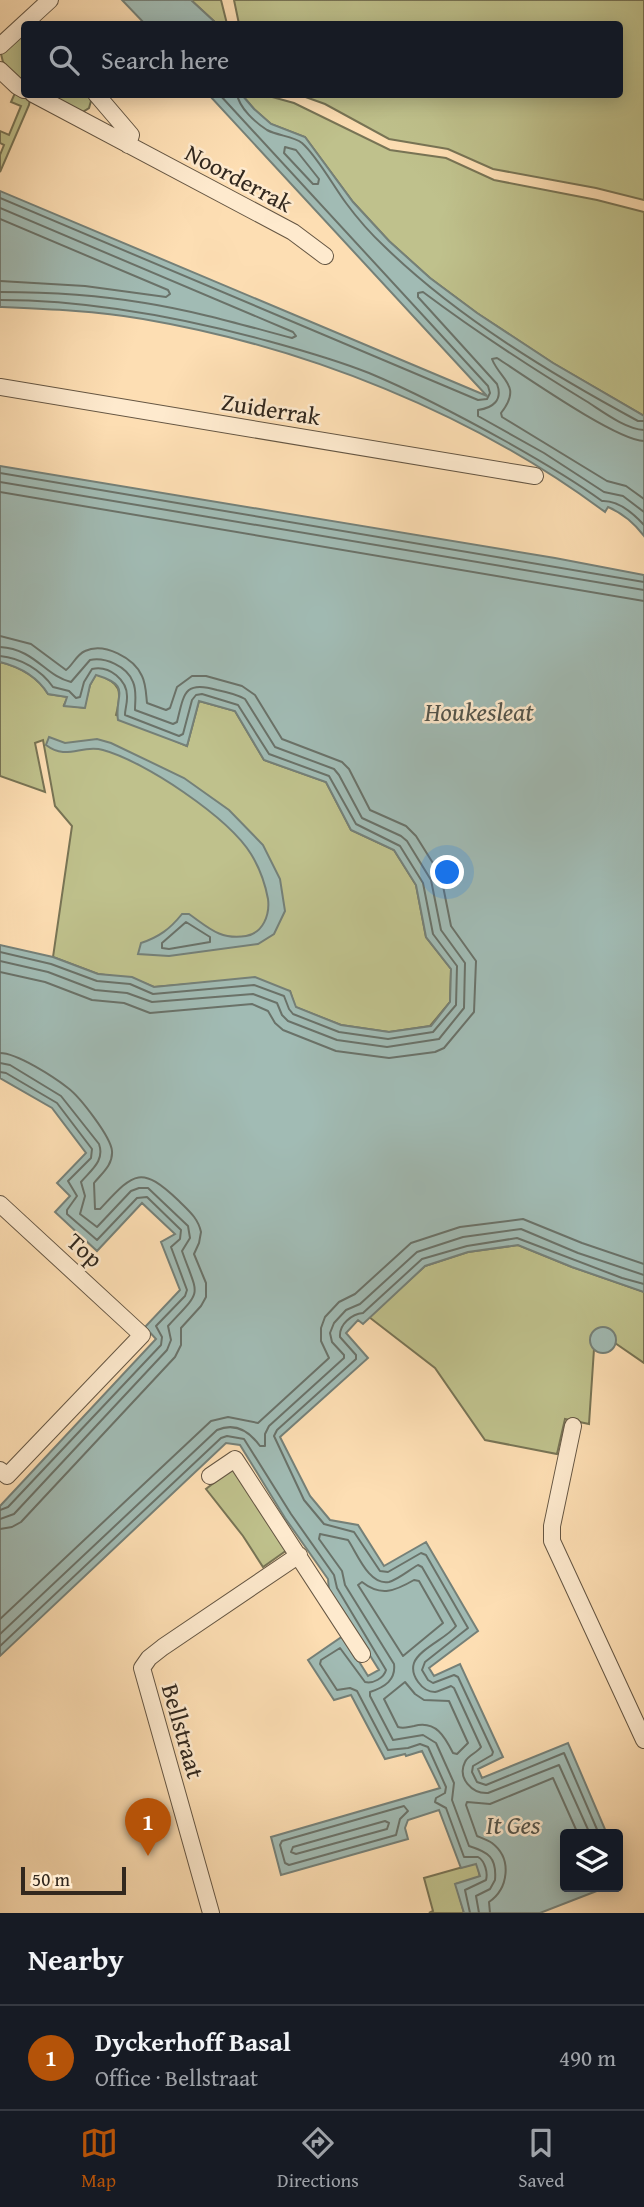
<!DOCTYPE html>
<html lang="en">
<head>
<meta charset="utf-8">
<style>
  body { margin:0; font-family:"Gentium Book Plus",serif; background:#242831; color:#f1f3f6 }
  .controls { position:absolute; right:21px; bottom:21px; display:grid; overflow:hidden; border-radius:7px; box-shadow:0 4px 18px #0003 }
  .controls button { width:63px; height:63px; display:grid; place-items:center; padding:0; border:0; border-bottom:2px solid #363941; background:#171b24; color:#f1f3f6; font:35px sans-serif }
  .scale { position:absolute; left:21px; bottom:18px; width:105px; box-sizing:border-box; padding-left:7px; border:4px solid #32281e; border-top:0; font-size:19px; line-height:24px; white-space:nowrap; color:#32281e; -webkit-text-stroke:5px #feeace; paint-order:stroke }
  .you { position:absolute; left:448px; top:873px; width:24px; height:24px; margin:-18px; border:5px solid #fff; border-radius:50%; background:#1a73e8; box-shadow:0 0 0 10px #1a73e833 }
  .badge { display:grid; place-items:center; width:46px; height:46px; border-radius:50%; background:#b45309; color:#fff; font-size:23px; font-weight:700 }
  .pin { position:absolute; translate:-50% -58px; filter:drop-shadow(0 2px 4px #0008) }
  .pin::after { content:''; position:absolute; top:37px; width:24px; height:21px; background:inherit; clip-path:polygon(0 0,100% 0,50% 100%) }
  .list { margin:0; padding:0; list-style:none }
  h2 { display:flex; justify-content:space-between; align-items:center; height:91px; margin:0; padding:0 28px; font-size:30px }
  h2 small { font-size:23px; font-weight:400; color:#9ea1a6 }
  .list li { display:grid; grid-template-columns:46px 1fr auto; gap:21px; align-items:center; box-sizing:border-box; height:105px; padding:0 28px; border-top:2px solid #363941 }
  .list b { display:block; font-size:26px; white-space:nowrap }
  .list p { margin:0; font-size:23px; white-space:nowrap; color:#9ea1a6 }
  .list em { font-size:23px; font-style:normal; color:#9ea1a6 }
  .icon { flex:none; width:38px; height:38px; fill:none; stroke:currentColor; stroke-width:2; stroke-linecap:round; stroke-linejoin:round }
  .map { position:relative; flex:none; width:644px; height:1913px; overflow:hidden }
  .search { position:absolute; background:#171b24; box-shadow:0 4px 18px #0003; left:21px; right:21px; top:21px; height:77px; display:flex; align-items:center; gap:18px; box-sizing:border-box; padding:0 24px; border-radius:7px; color:#9ea1a6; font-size:26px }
  .sheet { height:196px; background:#171b24 }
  nav { display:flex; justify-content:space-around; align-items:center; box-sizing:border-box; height:98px; border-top:2px solid #363941; background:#171b24; font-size:19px; color:#9ea1a6 }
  nav a { display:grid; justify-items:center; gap:4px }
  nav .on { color:#b45309 }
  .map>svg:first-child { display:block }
  .green { fill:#bfc18c; stroke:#787455; stroke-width:2 }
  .water { fill:#a1bbb4; stroke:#758078; stroke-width:2 }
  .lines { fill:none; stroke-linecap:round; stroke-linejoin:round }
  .shore { stroke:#6a7269; stroke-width:2 }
  .minor-casing { stroke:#655643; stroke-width:18 }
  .minor { stroke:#feeace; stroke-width:16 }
  .labels { text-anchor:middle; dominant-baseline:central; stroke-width:5; stroke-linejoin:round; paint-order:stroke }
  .street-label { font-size:24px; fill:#32281e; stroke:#feeace }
  .water-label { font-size:26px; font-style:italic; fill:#53544b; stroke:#feeace }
</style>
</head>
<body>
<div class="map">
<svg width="644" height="1913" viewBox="0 0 644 1913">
  <rect width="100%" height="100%" fill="#fddeb3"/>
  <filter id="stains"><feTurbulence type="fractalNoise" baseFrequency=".00286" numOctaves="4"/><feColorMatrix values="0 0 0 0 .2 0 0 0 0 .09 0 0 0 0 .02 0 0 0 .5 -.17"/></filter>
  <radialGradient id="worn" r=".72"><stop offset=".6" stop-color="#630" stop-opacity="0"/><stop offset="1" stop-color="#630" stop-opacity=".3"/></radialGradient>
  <!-- green -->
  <path class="green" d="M191 0H221L227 24H217Z
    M234 0H644V200L596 188 493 169 448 149 389 139 325 104 300 95 620 94V24H239Z
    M24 32V85L3 62 1 54Z
    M15 93 30 100 29 105 0 172V155L4 145 0 143V131L9 135 21 106 11 102Z
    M42 95H89L91 101 89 108 81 113Z
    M242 95H265L294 103 390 150 446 158 494 180 597 200 644 212V416L553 363 477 313 430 278 389 241 353 202 305 137 271 124 254 109Z
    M0 662C20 667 37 676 48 694L68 697 64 705 84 708 90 685 96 674C122 683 122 691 116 715L187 746 199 701 235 711 264 760 326 782 351 830 394 850 416 885 426 937 451 969 450 1002 430 1026 389 1032 341 1025 295 1007 290 991 201 983 154 987 134 979 98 974 53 957 72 826 55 806 43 740 35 743 45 792 0 776Z
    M518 1245 572 1267 644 1292V1363L615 1343V1341L594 1349 589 1424 565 1419 557 1454 485 1440 435 1368 369 1317 425 1266 468 1252Z
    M234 1467 287 1550 263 1567 243 1536 206 1489Z
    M477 1863 480 1877 456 1884 464 1913H429L433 1911 424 1878Z"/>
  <!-- water -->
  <path class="water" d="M122 0H191L217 24H145Z
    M209 95H242L254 109 271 124 305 137 353 202 389 241 430 278 477 313 553 363 644 416V536C635 524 622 513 608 507L605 512C472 413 306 347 143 319 96 311 47 309 0 307V191L487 396Z
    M0 466 555 558 644 575V1292L572 1267 518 1245 468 1252 425 1266 363 1324 358 1320 346 1333 368 1358 280 1437 310 1496 330 1520 358 1525 384 1566 426 1542 478 1631 429 1668 434 1676 460 1664 503 1757 478 1769 482 1778 568 1743 607 1834H565V1887H607L540 1913H464L455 1884 480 1876 476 1864 461 1868 439 1810 408 1820 405 1828 408 1839 281 1875 271 1837 440 1788 422 1751 406 1756 405 1754 385 1759 351 1695 334 1700 308 1660 343 1636 368 1676 379 1670 329 1590 328 1579 285 1518 240 1445 226 1443 0 1656V1506L156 1339 145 1327 180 1290 161 1242 175 1234 142 1203 97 1251 55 1212 70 1196 57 1183 86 1153 52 1108 0 1078V945L53 957 98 974 132 977 154 987 255 977 290 991 296 1007 341 1025 389 1032 431 1026 450 1002 451 969 426 937 416 885 394 850 351 830 326 782 264 760 235 711 199 701 187 746 118 720C114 695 133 686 96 675L90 685 85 708 64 706 67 697 48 694C37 676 20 667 0 662Z
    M49 737 65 743 97 739 111 743 184 778 229 810 263 845 280 879 285 911 274 934 258 944 169 956 138 954 141 943C159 937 170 929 182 914H189C209 928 220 940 246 936 263 933 270 915 268 899 265 883 259 867 251 854 228 817 144 761 103 750 81 744 67 761 46 745Z
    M590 1340a13 13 0 1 1 26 0a13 13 0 1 1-26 0Z"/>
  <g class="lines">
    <!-- shore -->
    <path class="shore" d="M237 94C239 108 256 123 267 130 278 136 293 136 302 143 317 156 334 187 346 203 357 218 371 234 385 247 457 317 551 374 638 421H644
      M285 147 296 150 319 179 318 184H313L284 153Z
      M0 198 478 400 487 399 490 393 488 386 219 94
      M0 208 293 332 296 336 292 338C243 325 195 311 145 303 98 295 48 292 0 292
      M0 219 168 290 170 294 166 297 85 286 0 281
      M0 300C91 300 180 317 268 341 301 350 336 360 369 373 417 393 462 417 507 442 539 460 572 479 602 501 618 500 633 513 644 525
      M644 430C625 429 602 411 586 401 530 367 475 331 423 292L418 293V297L497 384C503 400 493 408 478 410V416L544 453 604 492 623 496 644 512
      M644 441C616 440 525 376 497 358L492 359C500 380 523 385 501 413L502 417 607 481 626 486 644 499
      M0 473 644 582
      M0 482 644 590
      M0 492 644 601
      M0 636 31 644 66 670C73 665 76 655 85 651 104 642 134 658 142 676 146 684 146 694 147 703L166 710 170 708 177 687 192 676H206L242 686 255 695 282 739 342 762 349 769 370 810 406 826 416 836 441 876 451 926 476 961 474 1012 444 1048 435 1052 389 1058 336 1051 283 1030 275 1023 268 1011 252 1004 150 1013 124 1003 92 1000 45 982 0 972
      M0 647C35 649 45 676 71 682L90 660C105 657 127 666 133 682 137 691 135 700 135 710L173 724 177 722C184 694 184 680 217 690 227 692 236 694 245 699L275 747 334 769 339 775 362 818 401 836 407 841 431 880 441 930 465 963 464 1008 439 1039 387 1047 337 1040 288 1021 282 1015 277 1003 253 994 152 1002 127 993 95 990 48 972 0 961
      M0 656C21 658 41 670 53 687L69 691 76 698 80 697 84 682 92 669C109 665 128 680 127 698 127 705 125 709 125 715L179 736 183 734 192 700 196 695 202 694 238 705 269 754 329 776 356 824 400 846 423 883 433 934 457 966 456 1005 433 1032 388 1039 339 1032 293 1014 289 1009 284 996 254 985 153 994 130 984 97 981 51 964 0 952
      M186 922 210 937V942L169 949 162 948V943Z
      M0 1053C17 1053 54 1077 68 1088 80 1097 111 1137 112 1151 113 1165 102 1173 94 1183L95 1209H100C134 1173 140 1164 179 1201 189 1211 198 1218 201 1232L199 1243 194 1254 206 1283V1297L201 1306 181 1328V1345L175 1357 21 1522 12 1527 0 1529
      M0 1063 10 1065 61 1096 99 1144C105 1161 91 1170 81 1182L85 1196 80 1214 97 1227 131 1191 139 1188H148L188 1226 190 1238 182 1251C199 1299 203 1288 168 1326L171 1340 167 1350 14 1514 0 1519
      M0 1072 6 1073 57 1103 92 1149 91 1158 68 1181 77 1196 67 1210V1214L97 1240 137 1198 147 1197 181 1230 180 1239 171 1247 187 1290 185 1296 156 1326 162 1337 161 1345 8 1507 0 1510
      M414 1580 419 1581 443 1623 403 1656 358 1585 362 1582C381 1597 395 1591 414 1580Z
      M0 1619 211 1421 228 1417 258 1423 329 1358 321 1341V1328L325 1317 339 1302 355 1294 411 1243 460 1227 523 1219 582 1243 644 1264
      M0 1634 217 1430C236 1422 250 1432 260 1446H265V1434L269 1426 344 1358V1355L332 1342 330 1333 334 1323 346 1310 360 1304 417 1252 463 1237 521 1229 578 1253 644 1275
      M0 1646 221 1438 227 1436 244 1439 291 1514 334 1575 337 1588 386 1670C384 1678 373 1684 365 1682L340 1648 321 1660 320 1664 337 1690 350 1688 357 1691 388 1750 408 1748 420 1744 428 1747 446 1787 445 1793 436 1798 435 1802 446 1808 464 1857H478C485 1861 488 1873 486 1880L465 1890 470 1913
      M405 1682 415 1694 424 1700 449 1701 468 1743 457 1754 453 1753C445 1737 436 1720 414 1726 407 1727 404 1729 398 1727L384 1699Z
      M404 1806 408 1811 400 1819 396 1835 289 1865 285 1863 280 1845 282 1841Z
      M385 1821 389 1823 387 1829 296 1854 291 1852 293 1847Z
      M599 1834 564 1753 486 1785 477 1782 472 1772 473 1766 492 1755 493 1752 458 1677 454 1675 433 1683 428 1680 422 1670 425 1662 468 1628 426 1555 421 1553 388 1572 380 1571 354 1532 324 1524 304 1500 274 1436 277 1430 356 1359V1355L340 1337C339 1324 352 1314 363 1313L422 1259 467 1246 517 1238 622 1278 644 1284
      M479 1913 476 1896 490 1889 495 1880C497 1857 488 1852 469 1846L452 1800 454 1783 436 1743 423 1735 393 1740 370 1696V1692C385 1687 396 1680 394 1664L345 1585 342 1571 319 1539 320 1534 348 1540C357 1553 369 1586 389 1582 399 1579 409 1570 418 1565L422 1567 456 1626C447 1638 419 1649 414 1663 410 1675 422 1692 435 1692 440 1691 446 1688 451 1686L454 1688 481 1747C477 1753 468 1755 465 1762 457 1778 472 1794 488 1793L559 1765 590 1834
      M490 1913 489 1902C508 1889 513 1859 492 1843 488 1840 482 1838 477 1836L466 1805 467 1802 490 1804 553 1778 578 1834"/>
    <!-- minor casing -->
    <g class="minor-casing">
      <path id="minor" d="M0 46 50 0
        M0 70 17 86 24 90
        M33 94 293 232 325 256
        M96 94 131 135 128 145
        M0 387 535 476
        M0 1204 142 1335 7 1476 0 1470
        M573 1426 552 1526V1541L644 1740
        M210 1476 235 1459 362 1654
        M211 1913 142 1668 149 1658 163 1647 299 1555"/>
    </g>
    <!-- minor -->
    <use href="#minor" class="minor"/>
  </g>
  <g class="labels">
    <!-- street labels -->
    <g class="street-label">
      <text transform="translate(239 178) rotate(28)">Noorderrak</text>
      <text transform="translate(271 409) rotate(9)">Zuiderrak</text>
      <text transform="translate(85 1250) rotate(42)">Top</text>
      <text transform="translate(183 1731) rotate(74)">Bellstraat</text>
    </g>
    <!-- water labels -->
    <g class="water-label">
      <text x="479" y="711">Houkesleat</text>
      <text x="513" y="1824">It Ges</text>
    </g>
  </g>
  <rect width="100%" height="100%" filter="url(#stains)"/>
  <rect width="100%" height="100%" fill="url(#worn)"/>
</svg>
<div class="controls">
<button><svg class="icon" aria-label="layers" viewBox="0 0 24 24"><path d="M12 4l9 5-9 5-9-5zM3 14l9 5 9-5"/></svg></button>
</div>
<div class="scale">50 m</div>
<div class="you"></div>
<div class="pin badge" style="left:148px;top:1856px">1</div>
<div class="search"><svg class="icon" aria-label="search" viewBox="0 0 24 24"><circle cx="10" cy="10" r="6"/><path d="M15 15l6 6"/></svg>Search here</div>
</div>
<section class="sheet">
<h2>Nearby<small></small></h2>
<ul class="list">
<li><span class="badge">1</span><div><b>Dyckerhoff Basal</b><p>Office · Bellstraat</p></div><em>490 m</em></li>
</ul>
</section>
<nav>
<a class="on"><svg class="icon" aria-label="map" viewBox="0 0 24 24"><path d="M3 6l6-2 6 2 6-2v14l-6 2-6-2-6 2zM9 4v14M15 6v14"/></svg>Map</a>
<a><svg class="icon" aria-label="directions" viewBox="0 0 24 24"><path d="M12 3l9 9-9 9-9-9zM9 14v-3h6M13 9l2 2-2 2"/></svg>Directions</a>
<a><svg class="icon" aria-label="saved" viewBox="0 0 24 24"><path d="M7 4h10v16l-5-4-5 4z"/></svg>Saved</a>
</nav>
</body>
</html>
